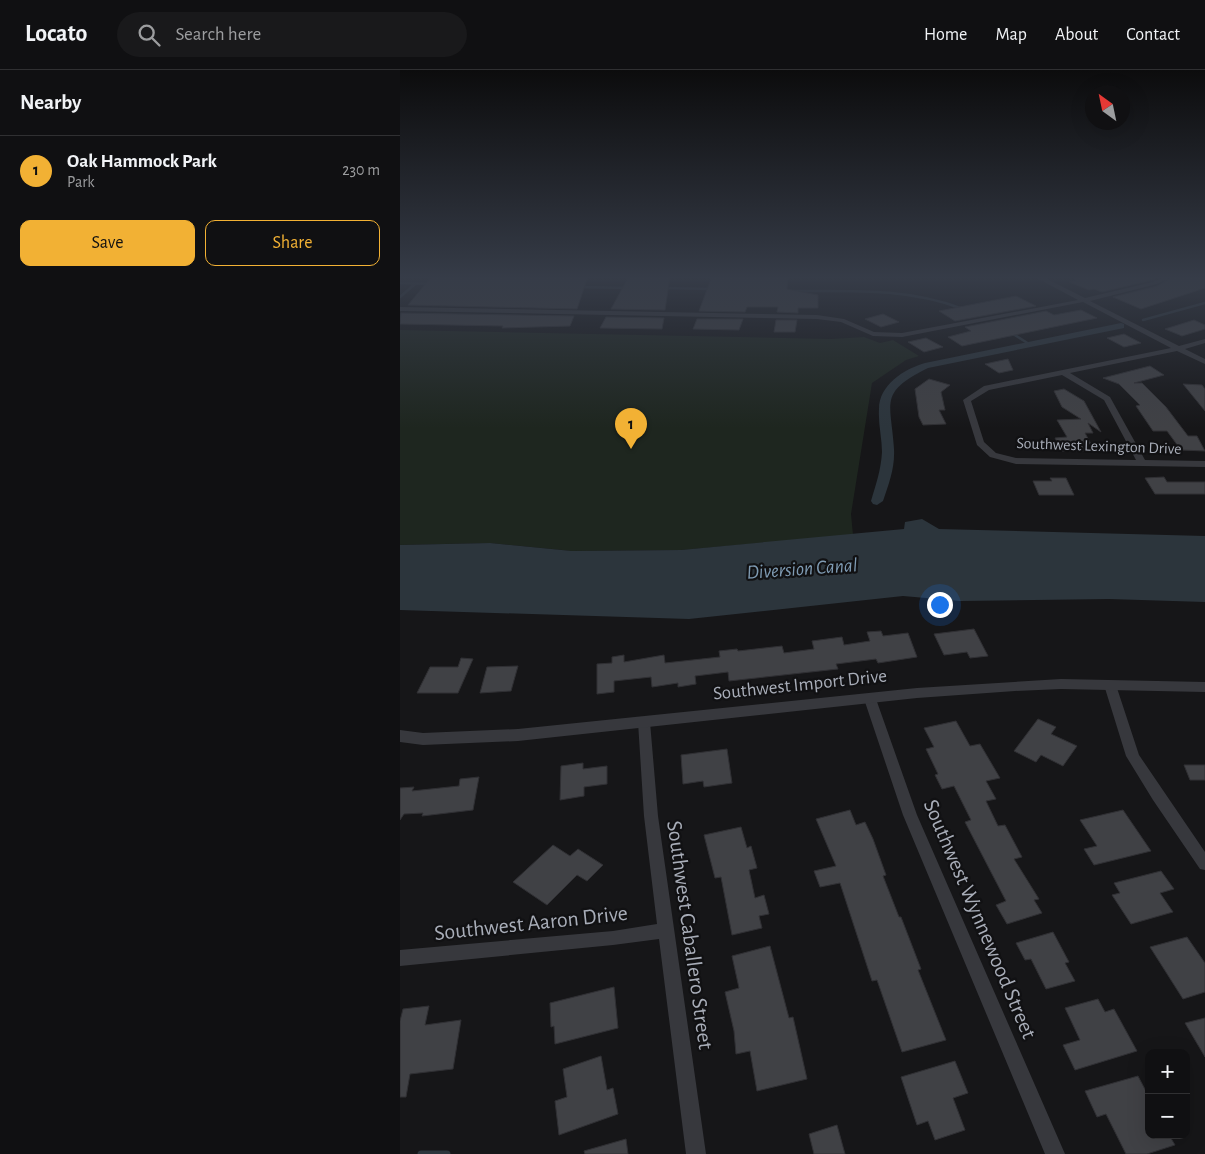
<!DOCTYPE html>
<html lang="en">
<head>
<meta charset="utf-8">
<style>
  body { margin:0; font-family:"Alegreya Sans",sans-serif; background:#19191b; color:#f1f3f6 }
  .controls { position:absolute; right:15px; bottom:15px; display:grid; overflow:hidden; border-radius:10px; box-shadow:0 5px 20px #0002 }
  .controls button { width:45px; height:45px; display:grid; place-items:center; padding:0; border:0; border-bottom:1px solid #303032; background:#101012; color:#f1f3f6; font:25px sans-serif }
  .compass { position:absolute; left:685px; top:15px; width:45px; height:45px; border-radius:50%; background:#101012; box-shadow:0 5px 20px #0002; rotate:327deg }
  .you { position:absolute; left:539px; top:534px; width:18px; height:18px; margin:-12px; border:4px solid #fff; border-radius:50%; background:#1a73e8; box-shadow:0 0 0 8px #1a73e833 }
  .badge { display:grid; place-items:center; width:32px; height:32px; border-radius:50%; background:#f2b134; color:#111; font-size:16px; font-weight:700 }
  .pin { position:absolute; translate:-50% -41px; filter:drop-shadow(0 1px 2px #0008) }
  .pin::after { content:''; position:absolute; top:26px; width:18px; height:15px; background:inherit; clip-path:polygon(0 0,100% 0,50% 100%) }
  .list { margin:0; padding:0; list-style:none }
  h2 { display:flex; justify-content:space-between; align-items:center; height:65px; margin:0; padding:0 20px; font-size:21px }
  h2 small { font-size:16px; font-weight:400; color:#9c9d9f }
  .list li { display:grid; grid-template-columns:32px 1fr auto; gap:15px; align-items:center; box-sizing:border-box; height:70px; padding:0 20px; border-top:1px solid #303032 }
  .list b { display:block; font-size:19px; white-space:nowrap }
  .list p { margin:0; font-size:16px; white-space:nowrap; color:#9c9d9f }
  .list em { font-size:16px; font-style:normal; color:#9c9d9f }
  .actions { display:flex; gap:10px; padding:15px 20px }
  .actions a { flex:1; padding:11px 0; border:1px solid #f2b134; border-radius:10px; text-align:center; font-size:18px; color:#f2b134 }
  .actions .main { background:#f2b134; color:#111 }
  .icon { flex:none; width:28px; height:28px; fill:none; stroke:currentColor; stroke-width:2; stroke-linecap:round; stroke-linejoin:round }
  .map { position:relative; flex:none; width:805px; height:1084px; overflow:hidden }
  header { display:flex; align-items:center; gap:30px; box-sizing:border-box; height:70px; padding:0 25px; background:#101012; border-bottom:1px solid #303032 }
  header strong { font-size:24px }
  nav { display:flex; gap:28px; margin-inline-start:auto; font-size:18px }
  .search { width:350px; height:45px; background:#19191b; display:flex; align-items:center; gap:12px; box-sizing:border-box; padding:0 18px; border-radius:28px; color:#9c9d9f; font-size:19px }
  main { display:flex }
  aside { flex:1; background:#101012 }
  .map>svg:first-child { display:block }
  .green { fill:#1e261f }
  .water { fill:#2c353c }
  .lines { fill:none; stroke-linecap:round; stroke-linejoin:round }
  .stream-far1 { stroke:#2c353c; stroke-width:2.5 }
  .stream { stroke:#2c353c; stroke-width:7 }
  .canal { fill:#2c353c; fill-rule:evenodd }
  .building { fill:#404145; stroke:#303034 }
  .minor { fill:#37383d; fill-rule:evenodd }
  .tertiary { fill:#37383d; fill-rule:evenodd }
  .labels { text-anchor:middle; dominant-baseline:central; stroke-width:4.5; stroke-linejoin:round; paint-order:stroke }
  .far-street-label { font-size:16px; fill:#a8adb8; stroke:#111113 }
  .street-label { font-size:19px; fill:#a8adb8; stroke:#111113 }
  .water-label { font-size:20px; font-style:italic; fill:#7f9bb3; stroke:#111113 }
  .near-street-label { font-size:22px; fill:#a8adb8; stroke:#111113 }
</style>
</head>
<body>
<header>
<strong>Locato</strong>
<div class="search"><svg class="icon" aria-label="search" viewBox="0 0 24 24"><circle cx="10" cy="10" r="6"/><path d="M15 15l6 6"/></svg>Search here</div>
<nav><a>Home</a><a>Map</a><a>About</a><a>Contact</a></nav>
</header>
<main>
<aside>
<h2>Nearby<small></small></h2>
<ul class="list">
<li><span class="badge">1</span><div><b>Oak Hammock Park</b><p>Park</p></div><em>230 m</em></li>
</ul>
<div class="actions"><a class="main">Save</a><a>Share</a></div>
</aside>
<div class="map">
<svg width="805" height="1084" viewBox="0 0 805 1084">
  <rect width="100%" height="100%" fill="#161618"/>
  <!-- green -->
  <path class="green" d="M0 260 431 269 464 267 480 273 493 270 519 286 506 290 472 313 451 444 453 465 281 480 172 481 90 473 0 475Z"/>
  <!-- water -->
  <path class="water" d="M522 449 539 459 805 466V532L709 529 560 531 503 526 289 549 0 540V475L90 473 172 481 281 480 504 459 505 452Z"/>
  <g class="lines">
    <!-- stream-far1 -->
    <path class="stream-far1" d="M0 213 31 214
      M179 217 229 218
      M264 218 311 219
      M394 221C452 221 508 218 563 239
      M0 227 15 214
      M743 250 805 233
      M610 262 629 274"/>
    <!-- stream -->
    <path class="stream" d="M21 1084H47"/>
    <!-- canal -->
    <path class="canal" d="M721 253 724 254V258L528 298C478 323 491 331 494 379 495 398 489 413 483 431L477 435 473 434 471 431C476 414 481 400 482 382 482 368 478 354 479 339 479 315 504 299 525 293Z"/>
  </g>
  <!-- building -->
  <path class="building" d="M32 206H188L177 239 8 235Z
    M229 206H270L265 240 211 239Z
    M312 206H388L387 219 418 225V238H398V243L377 242 378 237H347L345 242 299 241Z
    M668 206H761L752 210 702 222 694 219 689 220 669 212 676 210Z
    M775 206H805V218L741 239 713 227 757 216Z
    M616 226 636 236 555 251 539 241Z
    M681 240 697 248 562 276 548 267 571 261 565 257 646 241 654 245Z
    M1 243 174 246 170 256 102 258 103 256 0 254Z
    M483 244 499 252 481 257 465 249Z
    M206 247 264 248 262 259 200 258Z
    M297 249H343L339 260 293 259Z
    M376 250H397L395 262H374Z
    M794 250 805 255V259L782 266 765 259Z
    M724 264 741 273 724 277 707 268Z
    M526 268 543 277 524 282 508 272Z
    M608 289 613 300 599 303 585 294Z
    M750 296 764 305 734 313H742L766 337 788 366H797L805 381 781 380 767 361H753L736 336 740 335 719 314 703 308Z
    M529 309 550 315 541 322 545 340H539L546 354 523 355 519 347 515 319Z
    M783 314 802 315 805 319V341Z
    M664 319 684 331 701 362 688 353 693 363H685L691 374H681L685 381H662L655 368 667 367 657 350 681 349 662 337 654 321Z
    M764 407 767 412H805V424H755L745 408Z
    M650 408H666L674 425H639L633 411H652Z
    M574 559 588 586 570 588 567 582 544 585 534 564Z
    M481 561 483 566 508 563 517 587 478 593 476 589 436 594 438 599 329 611 328 602 295 606 296 614 278 617V613L252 617 251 607 214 611V622L197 624V594L212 593V587L224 585V592L264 585 265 593 320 587 319 581 337 579 338 581 382 576 384 583 414 579 412 571 442 567 444 575 470 571 467 562Z
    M61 588 73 589 58 623H17L30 597H58Z
    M118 596 111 621 80 623 87 597Z
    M638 649 656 657 651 664 677 676 663 696 641 685 636 692 614 681Z
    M556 651 570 676 580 674 600 708 586 711 596 729 586 731 598 756 605 755 622 787 614 789 639 829 634 830 642 843 607 854 596 835 606 831 565 752 571 750 554 716 542 719 535 705 538 704 526 679 534 677 524 658Z
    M327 679 332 713 304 717 303 711 283 714 281 685Z
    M183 693V699L207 696V714L184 717V726L160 730 161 696Z
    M784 695H805V710H790Z
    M79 707 73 740 22 746 23 743 4 744 0 750V718L14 717 12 721 59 716 60 709Z
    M450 740 456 755 465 752 473 769 486 805 483 806 499 847H501L521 899 518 900 546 970 502 982 477 910 472 911 440 813 420 817 414 801 436 796 416 749Z
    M723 740 751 781 694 795 684 779 697 776 680 750Z
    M341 757 347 778 351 776 357 798 349 800 355 828 364 825 369 844 359 846 362 858 332 865 321 807 315 808 304 765Z
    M153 775 170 786 178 779 203 795 187 811 177 805 147 835 113 812Z
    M761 801 774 819 760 823 773 842 731 854 712 825 720 823 714 813Z
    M653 862 669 892 665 893 675 911 646 919 631 889 625 890 616 873Z
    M787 867 805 893V922L783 929 750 877Z
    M370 876 389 948 393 947 407 1009 357 1021 350 981 336 984 334 961 325 922 339 918 332 886Z
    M214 917 218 958 155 974 154 956 151 957 150 933Z
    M698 929 705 942 714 939 737 981 675 1000 663 975 680 970 665 938Z
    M29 936 25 955 61 950 53 999 10 1004 6 1027H0V951L3 939Z
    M805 948V987L785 953Z
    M201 986 207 1020 213 1018 218 1044 159 1065 155 1031 167 1027 163 999Z
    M555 991 568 1023 553 1028 565 1060 535 1070 528 1051 517 1055 501 1007Z
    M738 1006 749 1027V1065H769L775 1075 747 1084H726L706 1044 697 1047 685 1021Z
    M437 1055 445 1084H414L409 1064Z
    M226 1069 228 1084H185L184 1081Z"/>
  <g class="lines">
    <!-- minor -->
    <path class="minor" d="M633 206H641L685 228 753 212 765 206H773L757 214 690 231 779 276 805 269V273L785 279 805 289V294L777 281 670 303 710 327 745 390 805 391V397L616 394 590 387 577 375 563 330 584 316 771 278 683 232 502 267 473 266 441 252 417 249 0 241V237L417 245 444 249 474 262 502 263 678 230ZM662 305 704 330 736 390 616 388 596 383 584 372 571 331 589 320Z
      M710 611 714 612 716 615 739 685 805 782V800L800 799 753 730 726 686 704 615 706 612Z
      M470 625 474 626 476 629 517 745 665 1084H645L503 745 464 629 466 626Z
      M244 647 249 649 250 652 258 746 306 1084H286L259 869 213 875 0 896V880L213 861 257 854 244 746 238 652 239 649Z"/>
    <!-- tertiary -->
    <path class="tertiary" d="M661 609 805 612V622L661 619 615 621 517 628 118 671 23 675 0 672V660L23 663 118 659 517 618Z"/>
  </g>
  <!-- sky -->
  <linearGradient id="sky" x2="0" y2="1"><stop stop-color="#0c0c0d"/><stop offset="0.58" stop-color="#363c48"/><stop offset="1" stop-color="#363c48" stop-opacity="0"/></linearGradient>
  <rect width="805" height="358" fill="url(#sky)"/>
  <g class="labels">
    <!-- far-street labels -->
    <g class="far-street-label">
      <text transform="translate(699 376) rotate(2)">Southwest Lexington Drive</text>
    </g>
    <!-- street labels -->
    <g class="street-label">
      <text transform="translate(400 615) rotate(-6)">Southwest Import Drive</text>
    </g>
    <!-- water labels -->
    <g class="water-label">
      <text transform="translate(402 499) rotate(-4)">Diversion Canal</text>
    </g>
    <!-- near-street labels -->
    <g class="near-street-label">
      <text transform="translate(580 849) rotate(67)">Southwest Wynnewood Street</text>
      <text transform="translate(131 853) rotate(-6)">Southwest Aaron Drive</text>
      <text transform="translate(290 865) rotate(82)">Southwest Caballero Street</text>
    </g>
  </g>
</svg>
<div class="controls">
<button>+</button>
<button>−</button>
</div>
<svg class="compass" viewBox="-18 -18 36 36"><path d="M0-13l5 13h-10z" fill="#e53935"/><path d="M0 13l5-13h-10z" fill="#9c9d9f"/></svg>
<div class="you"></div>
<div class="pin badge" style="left:231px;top:379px">1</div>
</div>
</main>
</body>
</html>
